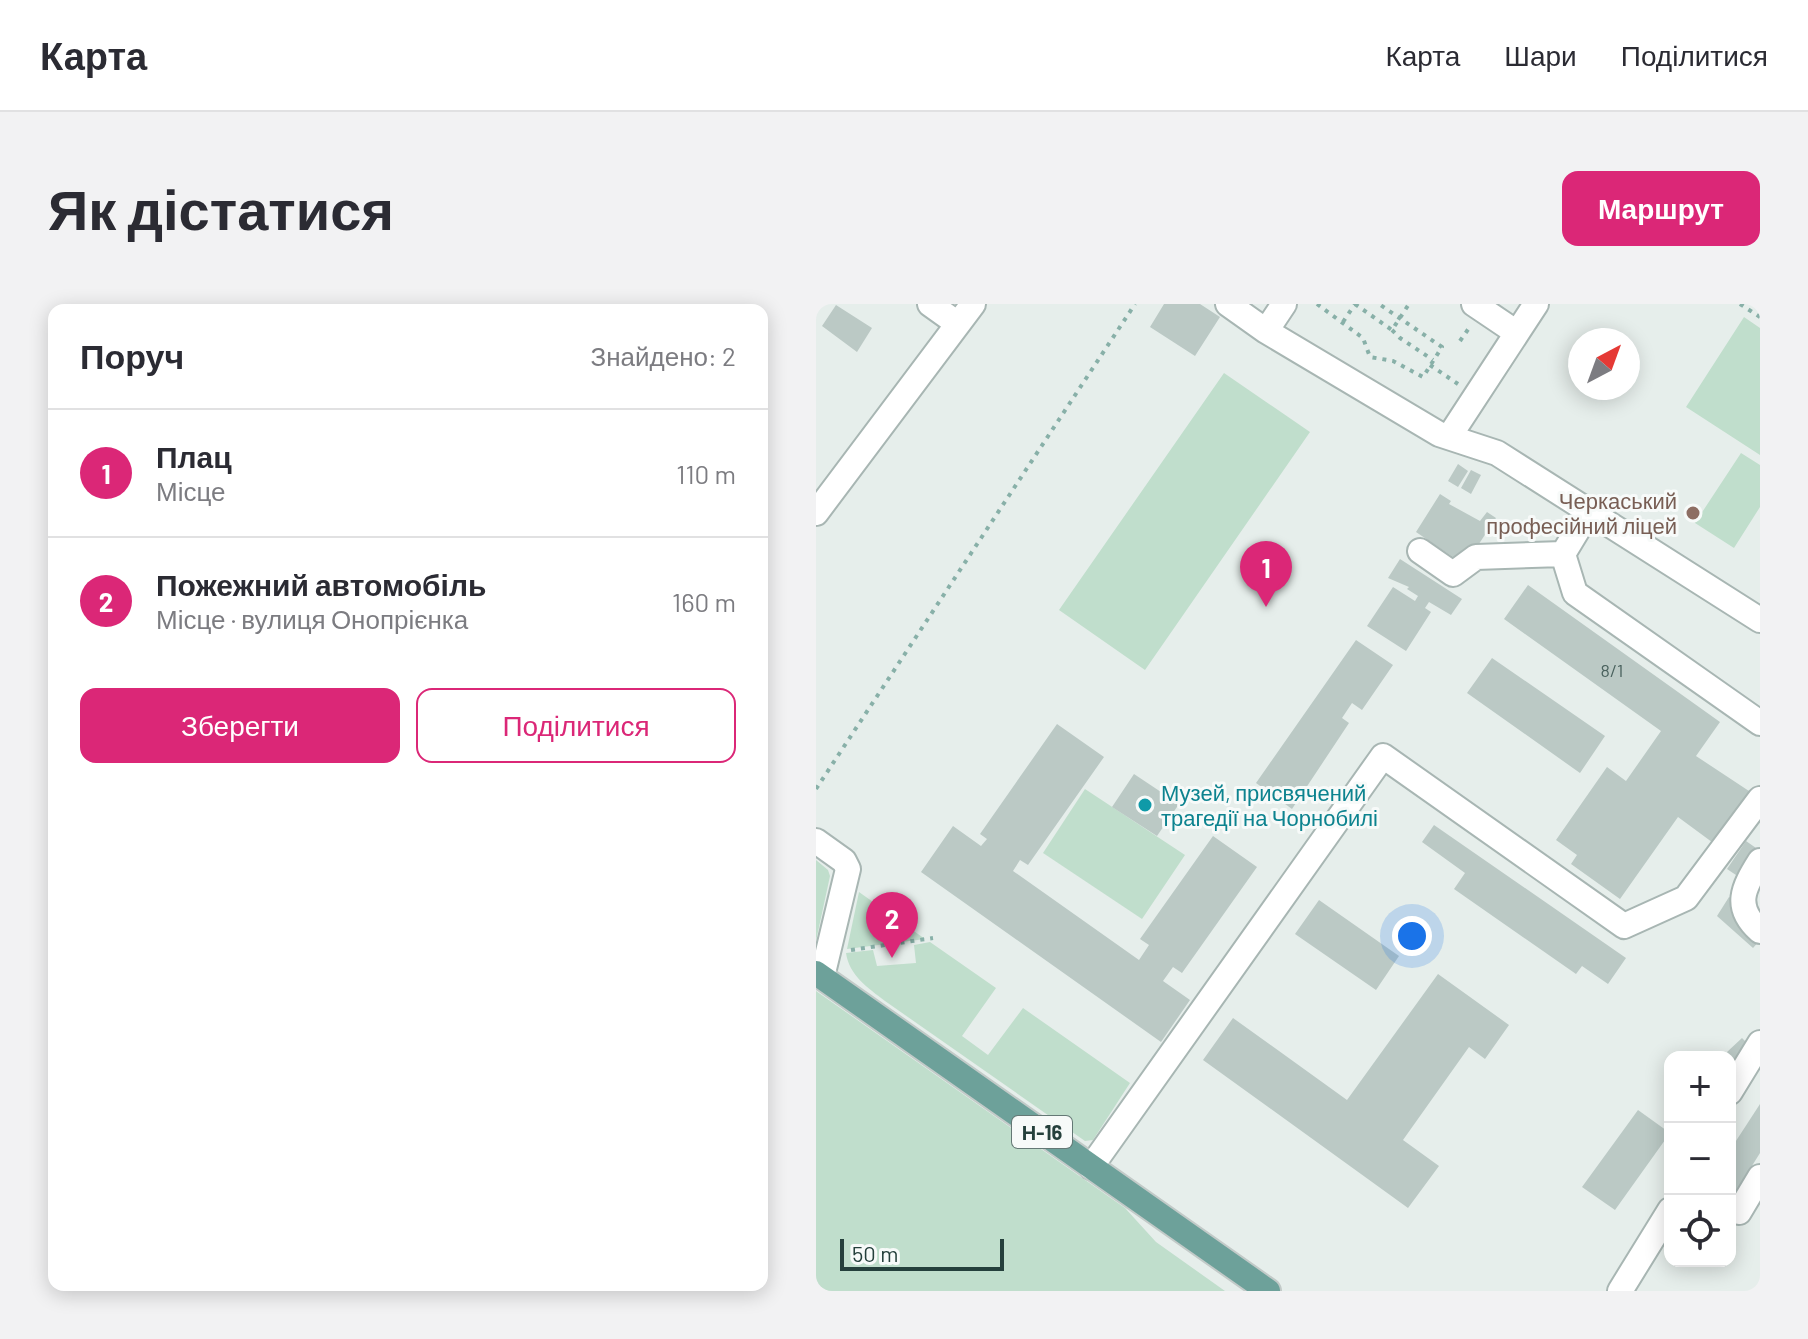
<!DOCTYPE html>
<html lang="uk">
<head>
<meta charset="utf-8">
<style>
  body { margin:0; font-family:Barlow,sans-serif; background:#f2f2f3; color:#2b2b33 }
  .controls { position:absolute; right:24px; bottom:24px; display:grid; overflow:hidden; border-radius:16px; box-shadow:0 4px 20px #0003 }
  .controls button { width:72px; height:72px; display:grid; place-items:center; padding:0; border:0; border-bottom:2px solid #e1e1e2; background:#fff; color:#2b2b33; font:40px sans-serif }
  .compass { position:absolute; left:752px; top:24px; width:72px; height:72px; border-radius:50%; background:#fff; box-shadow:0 4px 20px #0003; rotate:41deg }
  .scale { position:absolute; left:24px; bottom:20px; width:164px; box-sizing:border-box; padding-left:8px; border:4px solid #25403c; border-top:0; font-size:22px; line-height:28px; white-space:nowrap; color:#25403c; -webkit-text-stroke:6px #f7faf9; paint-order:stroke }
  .you { position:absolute; left:596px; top:632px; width:28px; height:28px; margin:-20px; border:6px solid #fff; border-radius:50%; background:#1a73e8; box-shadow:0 0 0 12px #1a73e833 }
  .badge { display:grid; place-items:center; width:52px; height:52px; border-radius:50%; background:#db2777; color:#fff; font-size:26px; font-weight:700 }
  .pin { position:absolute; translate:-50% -66px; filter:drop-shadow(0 2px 4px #0008) }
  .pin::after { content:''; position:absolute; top:42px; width:28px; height:24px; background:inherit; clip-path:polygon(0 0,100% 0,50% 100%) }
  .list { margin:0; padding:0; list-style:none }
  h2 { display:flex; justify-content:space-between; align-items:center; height:104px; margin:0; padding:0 32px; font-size:34px }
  h2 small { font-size:26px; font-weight:400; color:#7c7c81 }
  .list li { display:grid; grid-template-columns:52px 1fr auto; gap:24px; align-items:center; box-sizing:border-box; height:128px; padding:0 32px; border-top:2px solid #e1e1e2 }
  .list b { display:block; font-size:30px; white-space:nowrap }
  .list p { margin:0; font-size:26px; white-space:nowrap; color:#7c7c81 }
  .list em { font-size:26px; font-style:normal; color:#7c7c81 }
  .actions { display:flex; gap:16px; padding:24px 32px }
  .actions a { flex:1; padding:18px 0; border:2px solid #db2777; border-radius:16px; text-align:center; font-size:28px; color:#db2777 }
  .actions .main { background:#db2777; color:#fff }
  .icon { flex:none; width:44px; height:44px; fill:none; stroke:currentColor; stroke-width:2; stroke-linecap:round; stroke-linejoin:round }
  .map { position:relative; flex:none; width:944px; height:987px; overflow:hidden; border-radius:16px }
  header { display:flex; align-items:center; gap:48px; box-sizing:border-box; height:112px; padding:0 40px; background:#fff; border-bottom:2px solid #e1e1e2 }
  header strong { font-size:38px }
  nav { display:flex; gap:44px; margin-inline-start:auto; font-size:28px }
  .intro { display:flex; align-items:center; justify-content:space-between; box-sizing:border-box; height:192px; padding:0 48px }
  h1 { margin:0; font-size:56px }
  .button { padding:20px 36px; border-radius:16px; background:#db2777; color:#fff; font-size:28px; font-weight:700 }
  main { display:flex; gap:48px; padding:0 48px }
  aside { flex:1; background:#fff; border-radius:16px; box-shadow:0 4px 20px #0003 }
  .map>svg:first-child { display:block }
  .green { fill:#c0decc }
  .building { fill:#bbc9c5 }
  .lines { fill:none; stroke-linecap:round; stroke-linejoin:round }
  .minor-casing { stroke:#a8b6b3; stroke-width:28 }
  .major-casing { stroke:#c2cac8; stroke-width:28 }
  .path { stroke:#88b0a8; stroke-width:4; stroke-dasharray:4 6; stroke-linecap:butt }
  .minor { stroke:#fff; stroke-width:24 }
  .major { stroke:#6da19a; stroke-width:24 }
  .education-dot { fill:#8d6e63; stroke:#f7faf9; stroke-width:3 }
  .culture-dot { fill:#0f9aa8; stroke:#f7faf9; stroke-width:3 }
  .labels { text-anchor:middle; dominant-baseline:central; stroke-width:6; stroke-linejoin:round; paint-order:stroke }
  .number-label { font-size:18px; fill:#4a625e }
  .shield { fill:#f7faf9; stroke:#647875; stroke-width:2 }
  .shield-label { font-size:20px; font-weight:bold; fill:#25403c }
  .education-label { font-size:22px; fill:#785e54; stroke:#f7faf9; text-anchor:end }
  .culture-label { font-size:22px; fill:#0d838f; stroke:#f7faf9; text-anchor:start }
</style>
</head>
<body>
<header>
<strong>Карта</strong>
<nav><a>Карта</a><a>Шари</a><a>Поділитися</a></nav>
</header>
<div class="intro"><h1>Як дістатися</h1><a class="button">Маршрут</a></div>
<main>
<aside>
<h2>Поруч<small>Знайдено: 2</small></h2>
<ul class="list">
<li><span class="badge">1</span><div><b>Плац</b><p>Місце</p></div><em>110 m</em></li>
<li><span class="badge">2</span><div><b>Пожежний автомобіль</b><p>Місце · вулиця Онопрієнка</p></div><em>160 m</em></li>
</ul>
<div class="actions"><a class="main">Зберегти</a><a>Поділитися</a></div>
</aside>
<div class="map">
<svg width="944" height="987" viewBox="0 0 944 987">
  <rect width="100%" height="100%" fill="#e6eeeb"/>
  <!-- green -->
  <path class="green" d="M928 13 944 24V151L870 103Z
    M408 69 494 128 329 366 243 306Z
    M925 149 944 161V203L918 244 879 219Z
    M269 485 369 551 326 615 227 549Z
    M0 556 12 566 14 572 0 637Z
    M43 588 109 635 31 645Z
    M114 638 180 684 146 732 172 751 207 704 314 779 277 836 269 837 69 697C52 684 33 671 30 649L57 646 61 662 100 659 98 641Z
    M0 687 309 904 340 938 409 987H0Z"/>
  <!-- building -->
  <path class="building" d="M348 0H384L404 13 379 52 334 23Z
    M20 1 56 24 41 48 6 22Z
    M642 160 652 167 642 183 632 177Z
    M655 166 665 171 655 190 645 184Z
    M624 190 635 197 633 200 664 217 671 208 680 214 651 258 640 255 600 228Z
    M584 255 646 295 635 311 613 298 609 304 615 308 590 347 551 322 577 283 599 297 602 292 591 285 593 283 572 274Z
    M712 281 904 418 880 452 936 489 900 541 862 513 804 595 755 560 761 551 740 536 791 463 810 477 845 427 688 315Z
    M540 336 577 361 546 406 536 399 526 414 533 419 476 505 440 479Z
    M676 354 789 432 764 469 651 389Z
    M241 420 288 453 212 561 204 556 197 567 323 656 333 641 324 635 397 532 441 563 366 669 357 663 347 677 374 696 345 738 105 568 137 522 165 542 171 535 164 530Z
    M318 470 363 500 341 532 296 503Z
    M618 521 810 654 792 680 766 662 760 670 638 585 649 569 606 538Z
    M930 537 940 544 920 571 911 565Z
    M913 593 924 600 944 636 937 644 901 612Z
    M503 596 583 652 560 686 479 630Z
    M622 670 693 721 669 755 653 743 587 836 623 862 592 904 387 756 417 714 531 796Z
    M926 734 934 742 919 757 911 748Z
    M944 800V849L914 897V837L918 840Z
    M822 806 854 829 799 906 766 883Z"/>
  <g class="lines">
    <!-- minor casing -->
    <g class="minor-casing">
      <path id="minor" d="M114 0 142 20
        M412 0 450 27 623 130 681 149 944 316
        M658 0 701 29 720 0
        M450 27 468 0
        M633 133 701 29
        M773 207 747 250 759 289 944 419
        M0 209 157 0
        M604 247 637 270 660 253 747 250
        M0 537 28 557 32 565 6 673
        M944 557C927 584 917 603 944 627
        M914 788 944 739
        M275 863 567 452 808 622 870 594 944 495
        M923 908 944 873
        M804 987 854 906"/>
    </g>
    <!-- major casing -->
    <g class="major-casing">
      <path id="major" d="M0 669 452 987"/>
    </g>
    <!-- path -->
    <path class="path" d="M501 0 547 34 554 53 577 57 607 73 626 43 563 0
      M539 0 576 26 593 0
      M924 0 944 13
      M527 18 539 0
      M576 26 584 34 617 56
      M644 37 653 24
      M614 61 642 80
      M0 485 319 0
      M35 646 117 634"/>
    <!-- minor -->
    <use href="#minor" class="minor"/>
    <!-- major -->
    <use href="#major" class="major"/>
  </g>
  <!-- markers -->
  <circle class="education-dot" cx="877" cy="209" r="8"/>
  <circle class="culture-dot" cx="329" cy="501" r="8"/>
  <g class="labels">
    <!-- number labels -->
    <g class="number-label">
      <text x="796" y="366">8/1</text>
    </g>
    <!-- shield labels -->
    <rect class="shield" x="196" y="812" width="60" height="32" rx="6"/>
    <g class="shield-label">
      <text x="226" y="828">Н-16</text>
    </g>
    <!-- education labels -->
    <g class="education-label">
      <text x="861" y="196">Черкаський<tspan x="861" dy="25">професійний ліцей</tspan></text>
    </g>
    <!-- culture labels -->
    <g class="culture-label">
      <text x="345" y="488">Музей, присвячений<tspan x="345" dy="25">трагедії на Чорнобилі</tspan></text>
    </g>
  </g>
</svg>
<div class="controls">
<button>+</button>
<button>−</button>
<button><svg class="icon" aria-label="locate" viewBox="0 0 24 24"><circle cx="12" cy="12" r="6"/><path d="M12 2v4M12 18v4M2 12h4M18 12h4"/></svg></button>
</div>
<svg class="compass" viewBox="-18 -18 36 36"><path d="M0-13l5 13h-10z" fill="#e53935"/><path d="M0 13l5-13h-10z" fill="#7c7c81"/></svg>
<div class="scale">50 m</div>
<div class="you"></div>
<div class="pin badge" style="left:450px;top:303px">1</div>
<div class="pin badge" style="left:76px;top:654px">2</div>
</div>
</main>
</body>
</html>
